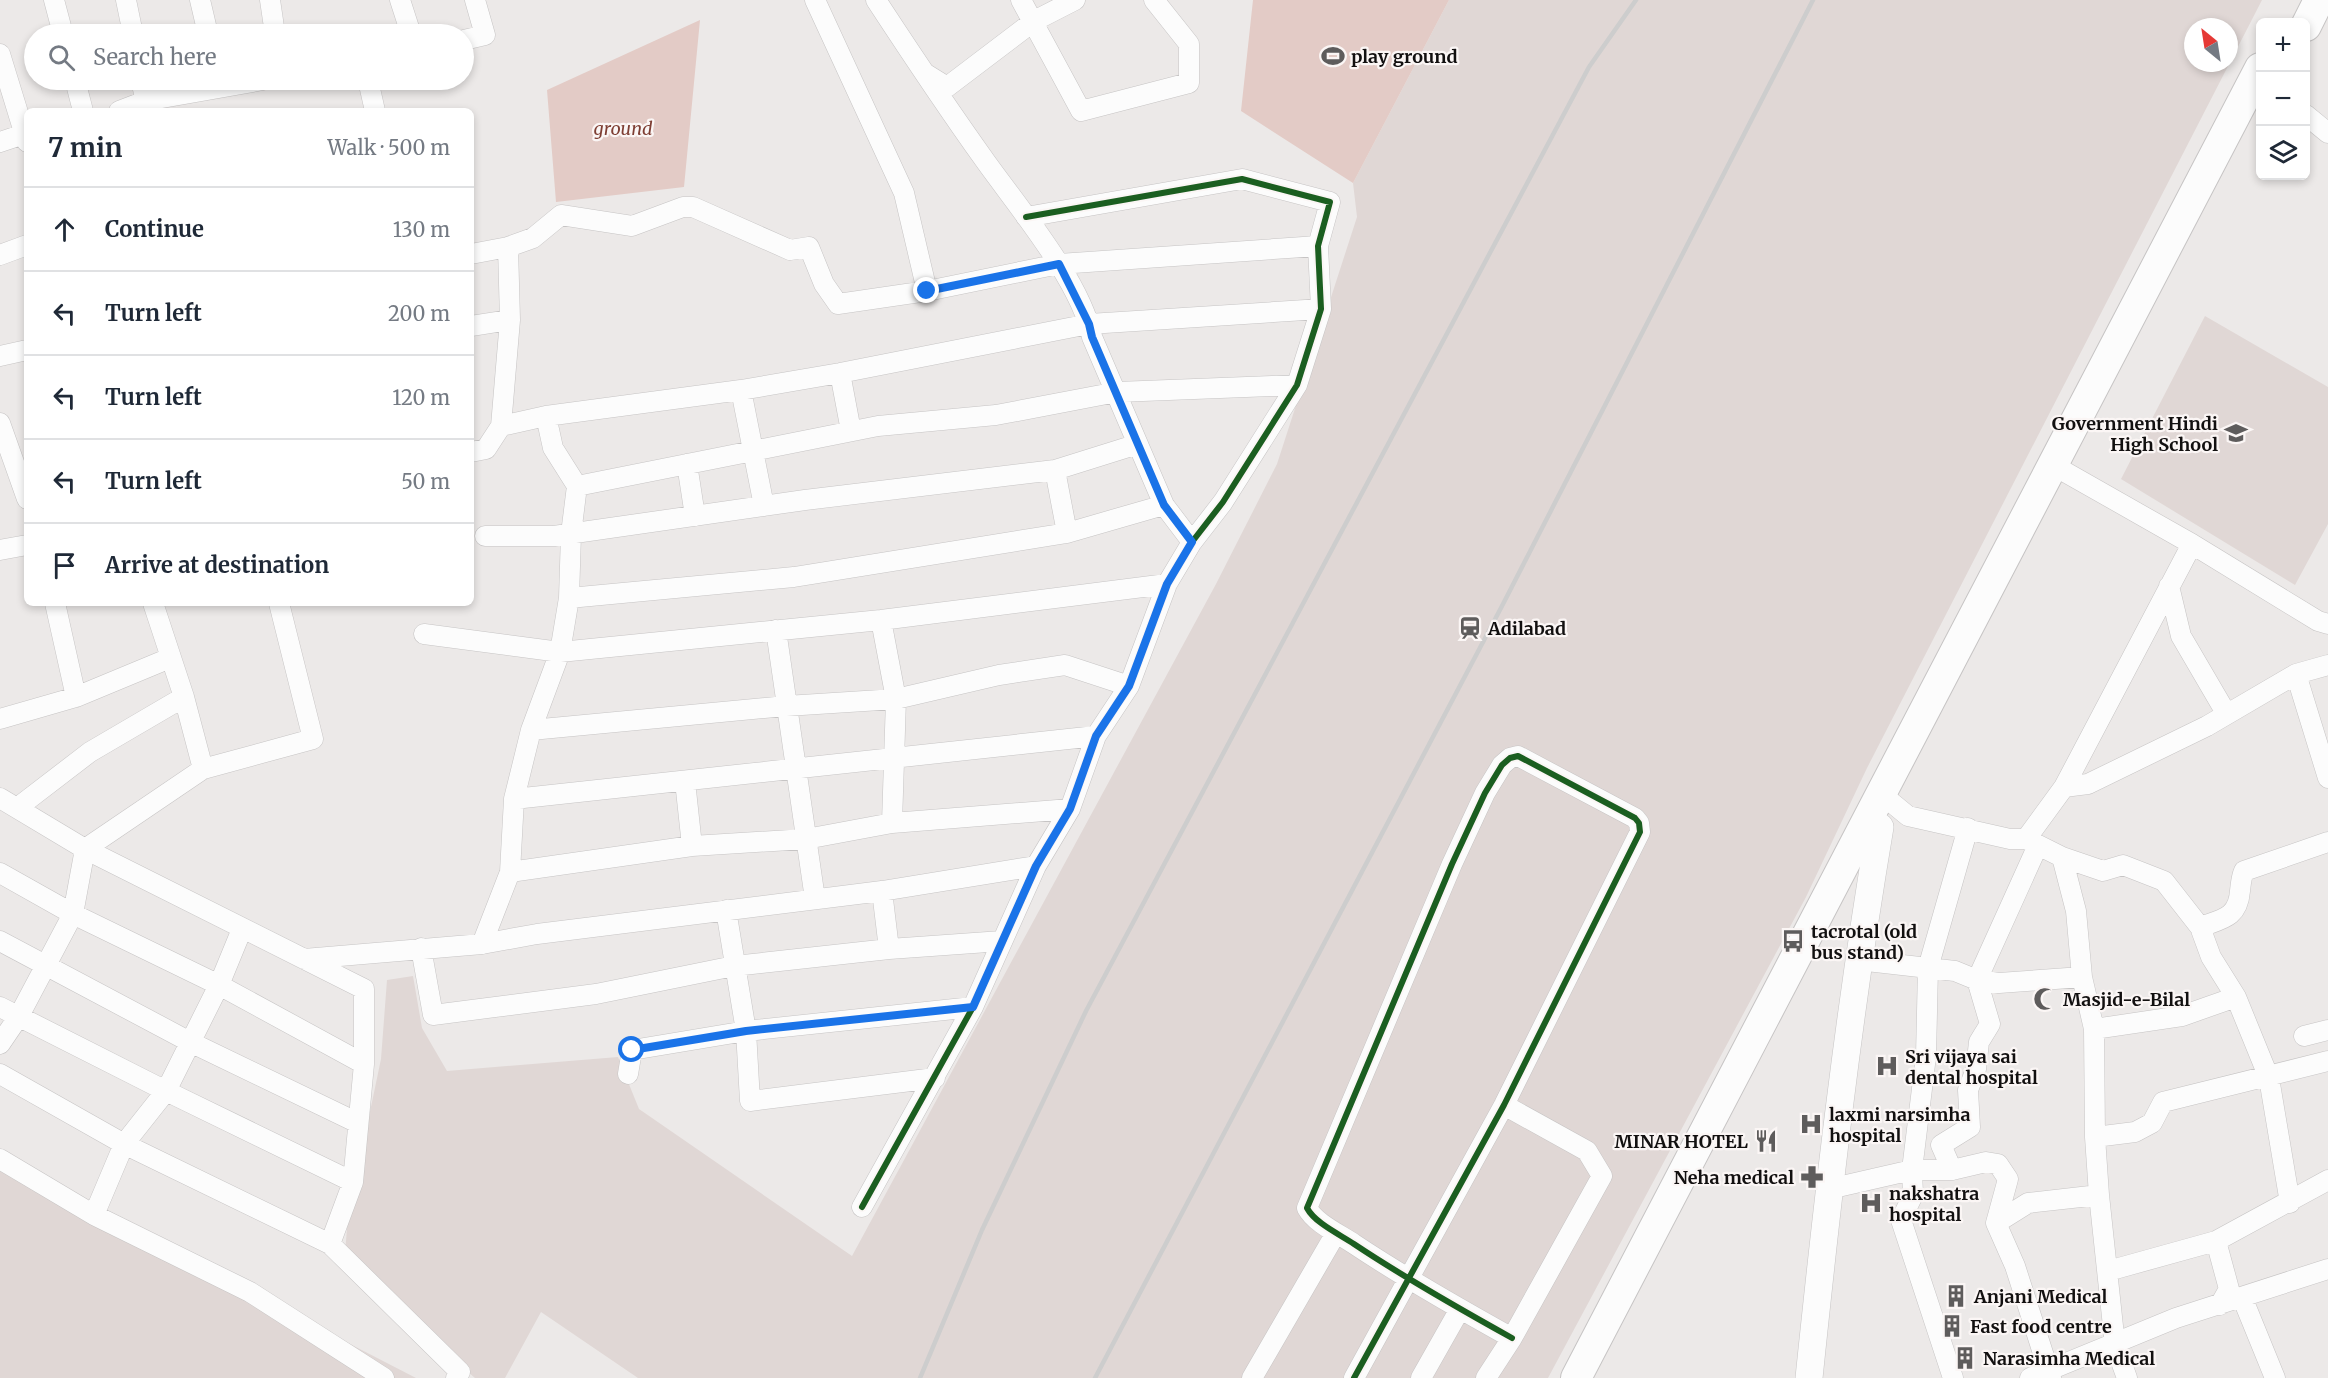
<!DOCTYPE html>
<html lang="en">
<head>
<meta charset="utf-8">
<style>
  body { margin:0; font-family:Merriweather,serif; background:#f6f6f7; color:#1f2937 }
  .controls { position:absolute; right:18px; top:18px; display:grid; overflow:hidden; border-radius:9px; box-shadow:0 3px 9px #0003 }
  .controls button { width:54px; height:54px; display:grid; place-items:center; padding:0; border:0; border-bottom:2px solid #e0e1e3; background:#fff; color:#1f2937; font:30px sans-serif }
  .compass { position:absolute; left:2184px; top:18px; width:54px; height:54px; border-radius:50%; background:#fff; box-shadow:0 3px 9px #0003; rotate:330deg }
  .stop { position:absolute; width:18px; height:18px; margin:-14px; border:4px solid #1a73e8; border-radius:50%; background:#fff }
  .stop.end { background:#1a73e8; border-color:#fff; box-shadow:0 2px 6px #0008 }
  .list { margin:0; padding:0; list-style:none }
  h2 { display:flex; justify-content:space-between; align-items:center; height:78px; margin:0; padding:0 24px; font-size:26px }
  h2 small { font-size:20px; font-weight:400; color:#747a83 }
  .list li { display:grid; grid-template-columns:39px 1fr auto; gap:18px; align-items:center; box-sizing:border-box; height:84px; padding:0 24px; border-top:2px solid #e0e1e3 }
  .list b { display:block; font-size:22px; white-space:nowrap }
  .list em { font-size:20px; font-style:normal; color:#747a83 }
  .icon { flex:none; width:33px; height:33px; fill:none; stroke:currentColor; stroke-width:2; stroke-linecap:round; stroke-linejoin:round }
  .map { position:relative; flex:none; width:2328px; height:1378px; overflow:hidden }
  .search { position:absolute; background:#fff; box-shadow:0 3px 9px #0003; left:24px; top:24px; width:450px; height:66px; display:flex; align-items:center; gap:15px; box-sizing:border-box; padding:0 21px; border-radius:33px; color:#747a83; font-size:22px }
  .panel { position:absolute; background:#fff; box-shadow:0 3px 9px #0003; left:24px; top:108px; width:450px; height:498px; border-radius:9px }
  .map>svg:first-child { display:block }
  .built { fill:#e0d7d5; fill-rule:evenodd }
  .green { fill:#e3cbc6 }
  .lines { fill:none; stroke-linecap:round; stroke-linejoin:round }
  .street-casing { stroke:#c6c4c4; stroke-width:21 }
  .secondary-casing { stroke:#c6c4c4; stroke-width:28 }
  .primary-casing { stroke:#c6c4c4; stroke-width:32 }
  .street { stroke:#fcfcfc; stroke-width:20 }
  .secondary { stroke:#fcfcfc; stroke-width:27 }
  .primary { stroke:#fcfcfc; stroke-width:30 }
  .rail { stroke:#cdcdcd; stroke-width:4.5 }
  .cycleway-casing { stroke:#fbf6f5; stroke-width:10 }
  .cycleway { stroke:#1b5e20; stroke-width:6 }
  .route { stroke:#1a73e8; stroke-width:8 }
  .labels { text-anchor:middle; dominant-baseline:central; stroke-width:4.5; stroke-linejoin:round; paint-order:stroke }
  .poi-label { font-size:18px; font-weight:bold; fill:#121010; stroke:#fbf6f5; text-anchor:start }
  .park-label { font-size:18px; font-style:italic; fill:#7e3e33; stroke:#fbf6f5 }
</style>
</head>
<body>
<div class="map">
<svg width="2328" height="1378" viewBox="0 0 2328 1378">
  <rect width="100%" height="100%" fill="#ece9e8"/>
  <!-- built -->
  <path class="built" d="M1449 0H2262L1867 768 1806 897 1548 1378H638L541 1312 505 1378H475L344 1265 348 1217 381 1059 387 980 413 976 422 1028 447 1071 618 1057 639 1109 852 1256 1216 584 1277 464 1357 217 1353 183ZM2193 27H2229V63H2193Z
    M2205 316 2328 387V524L2295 585 2121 479Z
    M0 1162 94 1212 416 1378H0Z"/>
  <!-- green -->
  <path class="green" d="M1253 0H1449L1353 183 1241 111Z
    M700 20 684 187 556 202 547 90Z"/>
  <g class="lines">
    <!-- street casing -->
    <g class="street-casing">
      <path id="street" d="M54 0 63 34
        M126 0 133 34
        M200 0 208 34
        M270 0 275 34
        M400 0 411 34
        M815 0 904 193 927 291
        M876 0C912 55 948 109 986 162 1019 208 1081 282 1092 337L1164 505 1192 542
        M1021 0 1081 111 1189 83V44L1154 0
        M464 40 485 35 475 0
        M0 54 27 142
        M926 74 947 87 1034 21 1075 0
        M75 80 83 111
        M141 80 148 111
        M368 80 375 111
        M119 111 145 101 263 80
        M2306 115 2328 133
        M0 142 27 133
        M471 254 508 247 533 238 561 215 632 226 683 207H693L790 250 809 247 824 284 838 304 927 291 1059 264 1318 246
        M0 255 27 245
        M471 326 510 320
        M0 356 27 350
        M840 373 851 431
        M741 390 764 506
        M546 416 553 448 577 486 878 426 996 415 1117 392 1297 385
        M0 423 27 499
        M501 426 510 320 508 247
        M471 452 486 449 501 426 546 416 741 390 840 373 1089 324 1321 309
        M687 464 695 516
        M2051 464 2192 544 2318 621 2328 624
        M1055 470 1067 533
        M485 536H554L805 500 1055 470 1138 444
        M0 550 27 545
        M2169 586 2181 636 2226 713
        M569 598 794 577 1067 533 1164 505
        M153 603 184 697 203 769
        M881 620 896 699 892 823
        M776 630 815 899
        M424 634 560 652 881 620 1167 584
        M2296 674 2328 778
        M76 697 170 658
        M0 719 76 697 55 603
        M531 730 786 706 896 699 999 675 1065 665 1129 686
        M685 781 692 846
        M2064 787 2088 784 2207 726 2296 674 2328 665
        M1880 793 1908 816 2010 839H2026L2062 857 2103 871 2123 865 2164 881 2200 927 2211 957 2236 997 2269 1078 2290 1203
        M0 798 85 849 203 769 313 739 279 603
        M514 799 1096 736
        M17 808 90 752 184 697
        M2026 839 2064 787 2192 544
        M2062 857 2076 911 2082 977 2094 1029 2095 1137
        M510 872 692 846 806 839 892 823 1070 809
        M0 873 73 914 219 985 364 1064
        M882 891 889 949
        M726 910 746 1031 750 1101 935 1078
        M2200 927C2222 919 2238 918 2240 891 2241 883 2241 878 2244 871L2328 842
        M0 941 190 1042 358 1123
        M482 944 510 872 514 799 531 730 560 652 569 598 571 534 577 486
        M421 948 433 1015 596 994 734 966 889 949 1002 941
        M304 959 482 944 537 934 882 891 1036 866
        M1858 960 1955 971 1977 980 1999 983 2082 977
        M0 1007 166 1091 353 1182
        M2094 1029 2182 1016 2236 997
        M2304 1036 2328 1030
        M0 1044 19 1016 73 914 85 849 364 989V1064L353 1182 330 1244 460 1372 456 1378
        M0 1074 124 1144 330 1244
        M628 1074 632 1050 746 1031 973 1007
        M0 1159 94 1215 250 1292 384 1378
        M1952 1170 1941 1145 1970 1127 1968 1090 1976 1069 1979 1042 1990 1024 1977 980 2038 845
        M1829 1189 1912 1170H1952L1986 1162 1998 1164 2008 1179 1996 1223 2028 1203 2099 1195 2095 1137 2135 1132 2152 1123 2163 1102 2328 1061
        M2099 1195 2115 1345 2127 1378
        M862 1207 973 1007 1036 866 1070 809 1096 736 1129 686 1167 584 1192 542 1223 502 1297 385 1321 309 1318 246 1330 202 1242 179 1026 217
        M94 1215 124 1144 166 1091 219 985 242 929
        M1996 1223 2015 1266 2051 1378
        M2216 1241 2229 1289 2220 1305
        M2108 1271 2216 1241 2328 1180
        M2242 1297 2275 1378
        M1252 1378 1336 1233
        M1354 1378 1504 1105 1640 832 1639 823 1635 818 1518 756 1510 758 1502 765 1485 793 1452 864 1307 1208C1315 1223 1339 1234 1354 1244 1405 1278 1458 1308 1512 1338
        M1421 1378 1460 1309
        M1486 1378 1512 1338 1602 1176 1587 1151 1504 1105
        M1953 1378 1901 1220 1913 1195 1912 1170 1926 1056 1928 968 1968 828
        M2030 1378 2176 1318 2328 1269"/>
    </g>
    <!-- secondary casing -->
    <g class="secondary-casing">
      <path id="secondary" d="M1809 1378C1828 1194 1849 1010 1880 827"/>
    </g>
    <!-- primary casing -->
    <g class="primary-casing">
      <path id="primary" d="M2306 26 2319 0
        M1576 1378 2260 68"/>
    </g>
    <!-- street -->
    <use href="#street" class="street"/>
    <!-- secondary -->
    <use href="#secondary" class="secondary"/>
    <!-- primary -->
    <use href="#primary" class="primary"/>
    <!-- rail -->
    <path class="rail" d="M920 1378 982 1230 1086 1011 1589 67 1636 0
      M1095 1378 1502 606 1813 0"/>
    <!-- cycleway casing -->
    <g class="cycleway-casing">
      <path id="cycleway" d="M862 1207 973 1007 1036 866 1070 809 1096 736 1129 686 1167 584 1192 542 1223 502 1297 385 1321 309 1318 246 1330 202 1242 179 1026 217
        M1354 1378 1504 1105 1640 832 1639 823 1635 818 1518 756 1510 758 1502 765 1485 793 1452 864 1307 1208C1315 1223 1339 1234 1354 1244 1405 1278 1458 1308 1512 1338"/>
    </g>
    <!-- cycleway -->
    <use href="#cycleway" class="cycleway"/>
  </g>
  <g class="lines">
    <!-- route -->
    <path class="route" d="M632 1050 746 1031 973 1007 1036 866 1070 809 1096 736 1129 686 1167 584 1192 542 1164 505 1092 337 1089 324 1059 264 927 291"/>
  </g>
  <!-- icons -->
  <defs>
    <g id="stadium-bare" transform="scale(1.8)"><path d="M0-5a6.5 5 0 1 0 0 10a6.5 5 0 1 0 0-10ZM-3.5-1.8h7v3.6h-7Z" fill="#5e5c5c" stroke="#fbf6f5" stroke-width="2.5" paint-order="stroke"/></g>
    <g id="school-bare" transform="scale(1.8)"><path d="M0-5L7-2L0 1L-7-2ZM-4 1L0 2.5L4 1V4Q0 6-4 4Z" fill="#5e5c5c" stroke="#fbf6f5" stroke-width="2.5" paint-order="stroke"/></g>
    <g id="station-bare" transform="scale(1.8)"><path d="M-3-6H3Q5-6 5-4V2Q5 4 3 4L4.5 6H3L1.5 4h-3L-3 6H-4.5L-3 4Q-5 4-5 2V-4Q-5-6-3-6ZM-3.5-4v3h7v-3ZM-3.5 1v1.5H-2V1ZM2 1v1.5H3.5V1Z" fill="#5e5c5c" stroke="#fbf6f5" stroke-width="2.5" paint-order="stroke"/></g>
    <g id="bus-bare" transform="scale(1.8)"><path d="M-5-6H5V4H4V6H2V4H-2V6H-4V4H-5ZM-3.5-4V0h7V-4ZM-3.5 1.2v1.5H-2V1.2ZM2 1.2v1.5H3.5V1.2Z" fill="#5e5c5c" stroke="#fbf6f5" stroke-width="2.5" paint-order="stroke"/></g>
    <g id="mosque-bare" transform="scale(1.8)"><path d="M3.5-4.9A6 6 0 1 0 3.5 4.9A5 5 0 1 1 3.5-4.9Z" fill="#5e5c5c" stroke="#fbf6f5" stroke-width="2.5" paint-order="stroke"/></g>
    <g id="hospital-bare" transform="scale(1.8)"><path d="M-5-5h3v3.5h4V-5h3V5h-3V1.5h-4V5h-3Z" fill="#5e5c5c" stroke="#fbf6f5" stroke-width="2.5" paint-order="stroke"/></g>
    <g id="restaurant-bare" transform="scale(1.8)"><path d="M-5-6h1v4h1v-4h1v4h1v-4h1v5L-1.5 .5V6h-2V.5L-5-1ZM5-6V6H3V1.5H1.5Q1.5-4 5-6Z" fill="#5e5c5c" stroke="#fbf6f5" stroke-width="2.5" paint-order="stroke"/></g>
    <g id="pharmacy-bare" transform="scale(1.8)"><path d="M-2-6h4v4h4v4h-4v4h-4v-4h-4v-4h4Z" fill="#5e5c5c" stroke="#fbf6f5" stroke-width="2.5" paint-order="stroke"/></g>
    <g id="building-bare" transform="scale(1.8)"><path d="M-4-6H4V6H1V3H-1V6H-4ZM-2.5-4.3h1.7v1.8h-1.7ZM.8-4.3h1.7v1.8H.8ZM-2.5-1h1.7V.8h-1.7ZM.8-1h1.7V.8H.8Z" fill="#5e5c5c" stroke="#fbf6f5" stroke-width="2.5" paint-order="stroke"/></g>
  </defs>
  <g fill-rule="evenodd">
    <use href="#stadium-bare" x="1333" y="56"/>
    <use href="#school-bare" x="2236" y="433"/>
    <use href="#station-bare" x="1470" y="628"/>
    <use href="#bus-bare" x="1793" y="941"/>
    <use href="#mosque-bare" x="2045" y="999"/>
    <use href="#hospital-bare" x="1887" y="1066"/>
    <use href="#hospital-bare" x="1811" y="1124"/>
    <use href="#restaurant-bare" x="1766" y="1141"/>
    <use href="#pharmacy-bare" x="1812" y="1177"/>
    <use href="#hospital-bare" x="1871" y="1203"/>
    <use href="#building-bare" x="1956" y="1296"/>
    <use href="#building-bare" x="1952" y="1326"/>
    <use href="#building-bare" x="1965" y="1358"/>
  </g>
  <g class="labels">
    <!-- poi labels -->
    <g class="poi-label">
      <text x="1351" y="56">play ground</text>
      <text x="2218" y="423" text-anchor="end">Government Hindi<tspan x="2218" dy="21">High School</tspan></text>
      <text x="1488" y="628">Adilabad</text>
      <text x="1811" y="931">tacrotal (old<tspan x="1811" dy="21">bus stand)</tspan></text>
      <text x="2063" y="999">Masjid-e-Bilal</text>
      <text x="1905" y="1056">Sri vijaya sai<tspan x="1905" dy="21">dental hospital</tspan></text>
      <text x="1829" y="1114">laxmi narsimha<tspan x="1829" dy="21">hospital</tspan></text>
      <text x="1748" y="1141" text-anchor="end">MINAR HOTEL</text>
      <text x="1794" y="1177" text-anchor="end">Neha medical</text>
      <text x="1889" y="1193">nakshatra<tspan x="1889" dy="21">hospital</tspan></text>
      <text x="1974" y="1296">Anjani Medical</text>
      <text x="1970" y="1326">Fast food centre</text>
      <text x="1983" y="1358">Narasimha Medical</text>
    </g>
    <!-- park labels -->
    <g class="park-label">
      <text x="623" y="128">ground</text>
    </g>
  </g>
</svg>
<div class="controls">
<button>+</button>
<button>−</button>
<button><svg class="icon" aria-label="layers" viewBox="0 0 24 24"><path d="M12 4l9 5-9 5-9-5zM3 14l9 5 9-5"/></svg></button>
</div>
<svg class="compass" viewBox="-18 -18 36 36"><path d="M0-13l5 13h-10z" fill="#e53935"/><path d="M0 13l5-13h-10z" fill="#747a83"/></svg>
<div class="stop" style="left:632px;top:1050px"></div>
<div class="stop end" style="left:927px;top:291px"></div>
<div class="search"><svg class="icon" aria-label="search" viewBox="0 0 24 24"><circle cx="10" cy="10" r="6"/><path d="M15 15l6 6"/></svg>Search here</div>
<section class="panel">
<h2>7 min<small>Walk · 500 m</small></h2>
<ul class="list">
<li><svg class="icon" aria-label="ahead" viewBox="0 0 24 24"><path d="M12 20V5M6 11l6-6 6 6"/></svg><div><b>Continue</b></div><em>130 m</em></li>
<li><svg class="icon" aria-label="left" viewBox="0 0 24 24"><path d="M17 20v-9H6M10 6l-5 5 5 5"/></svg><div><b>Turn left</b></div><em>200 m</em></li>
<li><svg class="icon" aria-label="left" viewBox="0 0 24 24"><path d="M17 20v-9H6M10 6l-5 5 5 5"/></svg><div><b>Turn left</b></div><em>120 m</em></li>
<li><svg class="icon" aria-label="left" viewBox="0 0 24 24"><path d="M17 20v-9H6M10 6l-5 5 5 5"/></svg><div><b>Turn left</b></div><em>50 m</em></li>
<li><svg class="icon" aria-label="arrive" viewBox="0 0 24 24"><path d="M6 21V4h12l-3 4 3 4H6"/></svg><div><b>Arrive at destination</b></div></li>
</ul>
</section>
</div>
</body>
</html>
